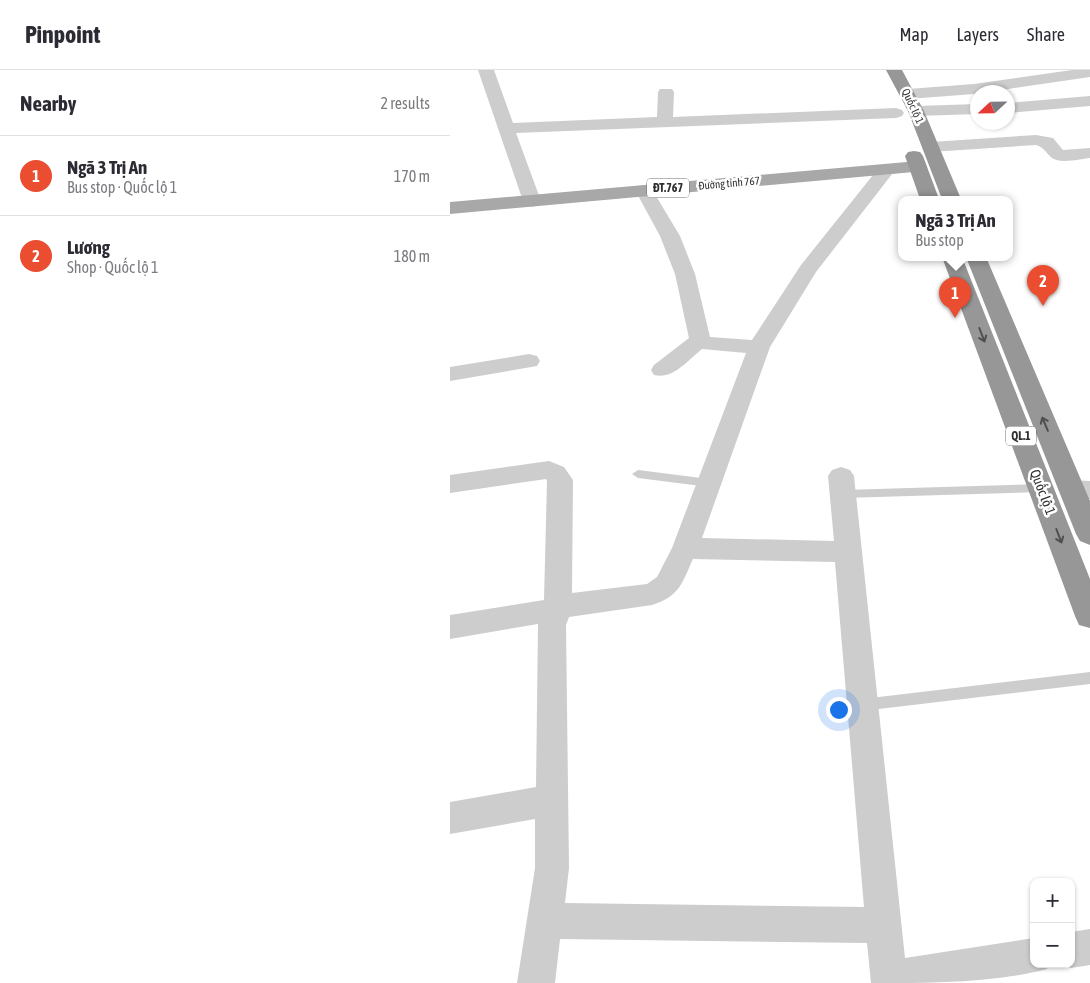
<!DOCTYPE html>
<html lang="en">
<head>
<meta charset="utf-8">
<style>
  body { margin:0; font-family:"Asap Condensed",sans-serif; background:#f7f7f7; color:#2b2b33 }
  .controls { position:absolute; right:15px; bottom:15px; display:grid; overflow:hidden; border-radius:10px; box-shadow:0 1px 4px #0004 }
  .controls button { width:45px; height:45px; display:grid; place-items:center; padding:0; border:0; border-bottom:1px solid #e1e1e2; background:#fff; color:#2b2b33; font:25px sans-serif }
  .compass { position:absolute; left:520px; top:15px; width:45px; height:45px; border-radius:50%; background:#fff; box-shadow:0 1px 4px #0004; rotate:248deg }
  .you { position:absolute; left:388px; top:639px; width:18px; height:18px; margin:-12px; border:4px solid #fff; border-radius:50%; background:#1a73e8; box-shadow:0 0 0 8px #1a73e833 }
  .badge { display:grid; place-items:center; width:32px; height:32px; border-radius:50%; background:#ea4d2f; color:#fff; font-size:16px; font-weight:700 }
  .pin { position:absolute; translate:-50% -41px; filter:drop-shadow(0 1px 2px #0008) }
  .pin::after { content:''; position:absolute; top:26px; width:18px; height:15px; background:inherit; clip-path:polygon(0 0,100% 0,50% 100%) }
  .popup { position:absolute; left:448px; top:126px; width:115px; height:65px; box-sizing:border-box; display:grid; place-content:center; border-radius:10px; background:#fff; filter:drop-shadow(0 1px 4px #0005); font-size:16px; white-space:nowrap; color:#7c7c81 }
  .popup b { font-size:19px; color:#2b2b33 }
  .popup::after { content:''; position:absolute; left:50%; top:100%; margin-left:-10px; border:10px solid transparent; border-top-color:#fff }
  .list { margin:0; padding:0; list-style:none }
  h2 { display:flex; justify-content:space-between; align-items:center; height:65px; margin:0; padding:0 20px; font-size:21px }
  h2 small { font-size:16px; font-weight:400; color:#7c7c81 }
  .list li { display:grid; grid-template-columns:32px 1fr auto; gap:15px; align-items:center; box-sizing:border-box; height:80px; padding:0 20px; border-top:1px solid #e1e1e2 }
  .list b { display:block; font-size:19px; white-space:nowrap }
  .list p { margin:0; font-size:16px; white-space:nowrap; color:#7c7c81 }
  .list em { font-size:16px; font-style:normal; color:#7c7c81 }
  .map { position:relative; flex:none; width:640px; height:913px; overflow:hidden }
  header { display:flex; align-items:center; gap:30px; box-sizing:border-box; height:70px; padding:0 25px; background:#fff; border-bottom:1px solid #e1e1e2 }
  header strong { font-size:24px }
  nav { display:flex; gap:28px; margin-inline-start:auto; font-size:18px }
  main { display:flex }
  aside { flex:1; background:#fff }
  .map>svg:first-child { display:block }
  .lines { fill:none; stroke-linecap:round; stroke-linejoin:round }
  .lane { fill:#cdcdcd; fill-rule:evenodd }
  .street { fill:#cdcdcd; fill-rule:evenodd }
  .primary { fill:#a8a8a8; fill-rule:evenodd }
  .highway { fill:#979797; fill-rule:evenodd }
  .oneway { stroke:#4f4f4f }
  .labels { text-anchor:middle; dominant-baseline:central; stroke-width:5; stroke-linejoin:round; paint-order:stroke }
  .far-street-label { font-size:11px; fill:#303030; stroke:#fff }
  .shield { fill:#fff; stroke:#6e6e6e; stroke-width:1 }
  .shield-label { font-size:12px; font-weight:bold; fill:#303030 }
  .street-label { font-size:14px; fill:#303030; stroke:#fff }
</style>
</head>
<body>
<header>
<strong>Pinpoint</strong>
<nav><a>Map</a><a>Layers</a><a>Share</a></nav>
</header>
<main>
<aside>
<h2>Nearby<small>2 results</small></h2>
<ul class="list">
<li><span class="badge">1</span><div><b>Ngã 3 Trị An</b><p>Bus stop · Quốc lộ 1</p></div><em>170 m</em></li>
<li><span class="badge">2</span><div><b>Lương</b><p>Shop · Quốc lộ 1</p></div><em>180 m</em></li>
</ul>
</aside>
<div class="map">
<svg width="640" height="913" viewBox="0 0 640 913">
  <rect width="100%" height="100%" fill="#fff"/>
  <g class="lines">
    <!-- lane -->
    <path class="lane" d="M188 400 259 409 265 413 259 417 188 408 182 404Z
      M591 414 597 418 591 422 393 428 387 424 393 420Z
      M640 602V614L412 641 407 640 405 635 407 630 412 629Z"/>
    <!-- street -->
    <path class="street" d="M28 0H44L63 53 207 47 208 22 210 19H222L224 22 223 47 446 38 452 40 454 43 452 46 446 48 66 63 91 131 88 135 82 137 76 135 73 131Z
      M622 0H640V7L524 24 458 29 452 27 450 24 452 21 458 19 524 14Z
      M640 26V36L558 43V33Z
      M528 34V44L466 46 460 44 458 41 460 38 466 36Z
      M586 65 603 68 613 80 640 78V88C630 89 610 94 602 88 596 83 594 77 586 75L481 82 475 81 472 77 475 73 481 72Z
      M437 94 443 95 446 99 366 202 320 277 252 468 384 471 378 406 382 400 391 397 400 400 404 406 455 888 584 868V894H599L597 899C545 913 477 913 421 913L417 873 110 869 105 913H67L85 798V749L0 764V732L86 717 88 554 0 569V545L94 530 97 411 96 409 0 423V405L99 391 114 397 123 410 122 523 197 514 207 507 222 478 296 283 252 279C238 290 223 310 204 305L201 300 204 295 239 268 225 204 210 166 185 120 188 116 194 115 200 116 230 166 245 204 260 267 302 270 351 195 431 95ZM243 489 385 492 414 837 115 833 119 798 116 555 119 547 202 535C230 526 232 513 243 489Z
      M79 284 87 286 90 291 87 296 0 311V297Z
      M621 410 640 411V429L612 426 608 419 612 412Z
      M640 859V895L621 898 611 894H621V862Z"/>
    <!-- primary -->
    <path class="primary" d="M468 91 475 93 477 97 475 101 0 144V132Z"/>
    <!-- highway -->
    <path class="highway" d="M436 0H452L474 41 511 129H492L458 41Z
      M464 81 470 82 473 86 489 129H470L455 86 458 82Z
      M492 187H512L640 509V558L629 555 625 546Z
      M516 187H536L640 431V475L630 471 626 464Z"/>
  </g>
  <!-- one-way arrows -->
  <defs><path id="oneway-shaft" d="M-6 0H5M1.5-3L5.5 0L1.5 3" fill="none" stroke-width="1.6" stroke-linecap="round" stroke-linejoin="round" transform="scale(1.25)"/></defs>
  <g class="oneway">
    <use href="#oneway-shaft" transform="translate(532 265) rotate(69)"/>
    <use href="#oneway-shaft" transform="translate(595 354) rotate(-113)"/>
    <use href="#oneway-shaft" transform="translate(609 466) rotate(69)"/>
  </g>
  <g class="labels">
    <!-- far-street labels -->
    <g class="far-street-label">
      <text transform="translate(463 36) rotate(65)">Quốc lộ 1</text>
      <text transform="translate(279 113) rotate(-5)">Đường tỉnh 767</text>
    </g>
    <!-- shield labels -->
    <g class="shield">
      <rect x="197" y="108.5" width="42" height="19" rx="4"/>
      <rect x="556" y="356.5" width="30" height="19" rx="4"/>
    </g>
    <g class="shield-label">
      <text x="218" y="118">ĐT.767</text>
      <text x="571" y="366">QL.1</text>
    </g>
    <!-- street labels -->
    <g class="street-label">
      <text transform="translate(593 422) rotate(69)">Quốc lộ 1</text>
    </g>
  </g>
</svg>
<div class="controls">
<button>+</button>
<button>−</button>
</div>
<svg class="compass" viewBox="-18 -18 36 36"><path d="M0-13l5 13h-10z" fill="#e53935"/><path d="M0 13l5-13h-10z" fill="#7c7c81"/></svg>
<div class="you"></div>
<div class="pin badge" style="left:505px;top:248px">1</div>
<div class="popup"><b>Ngã 3 Trị An</b>Bus stop</div>
<div class="pin badge" style="left:593px;top:236px">2</div>
</div>
</main>
</body>
</html>
